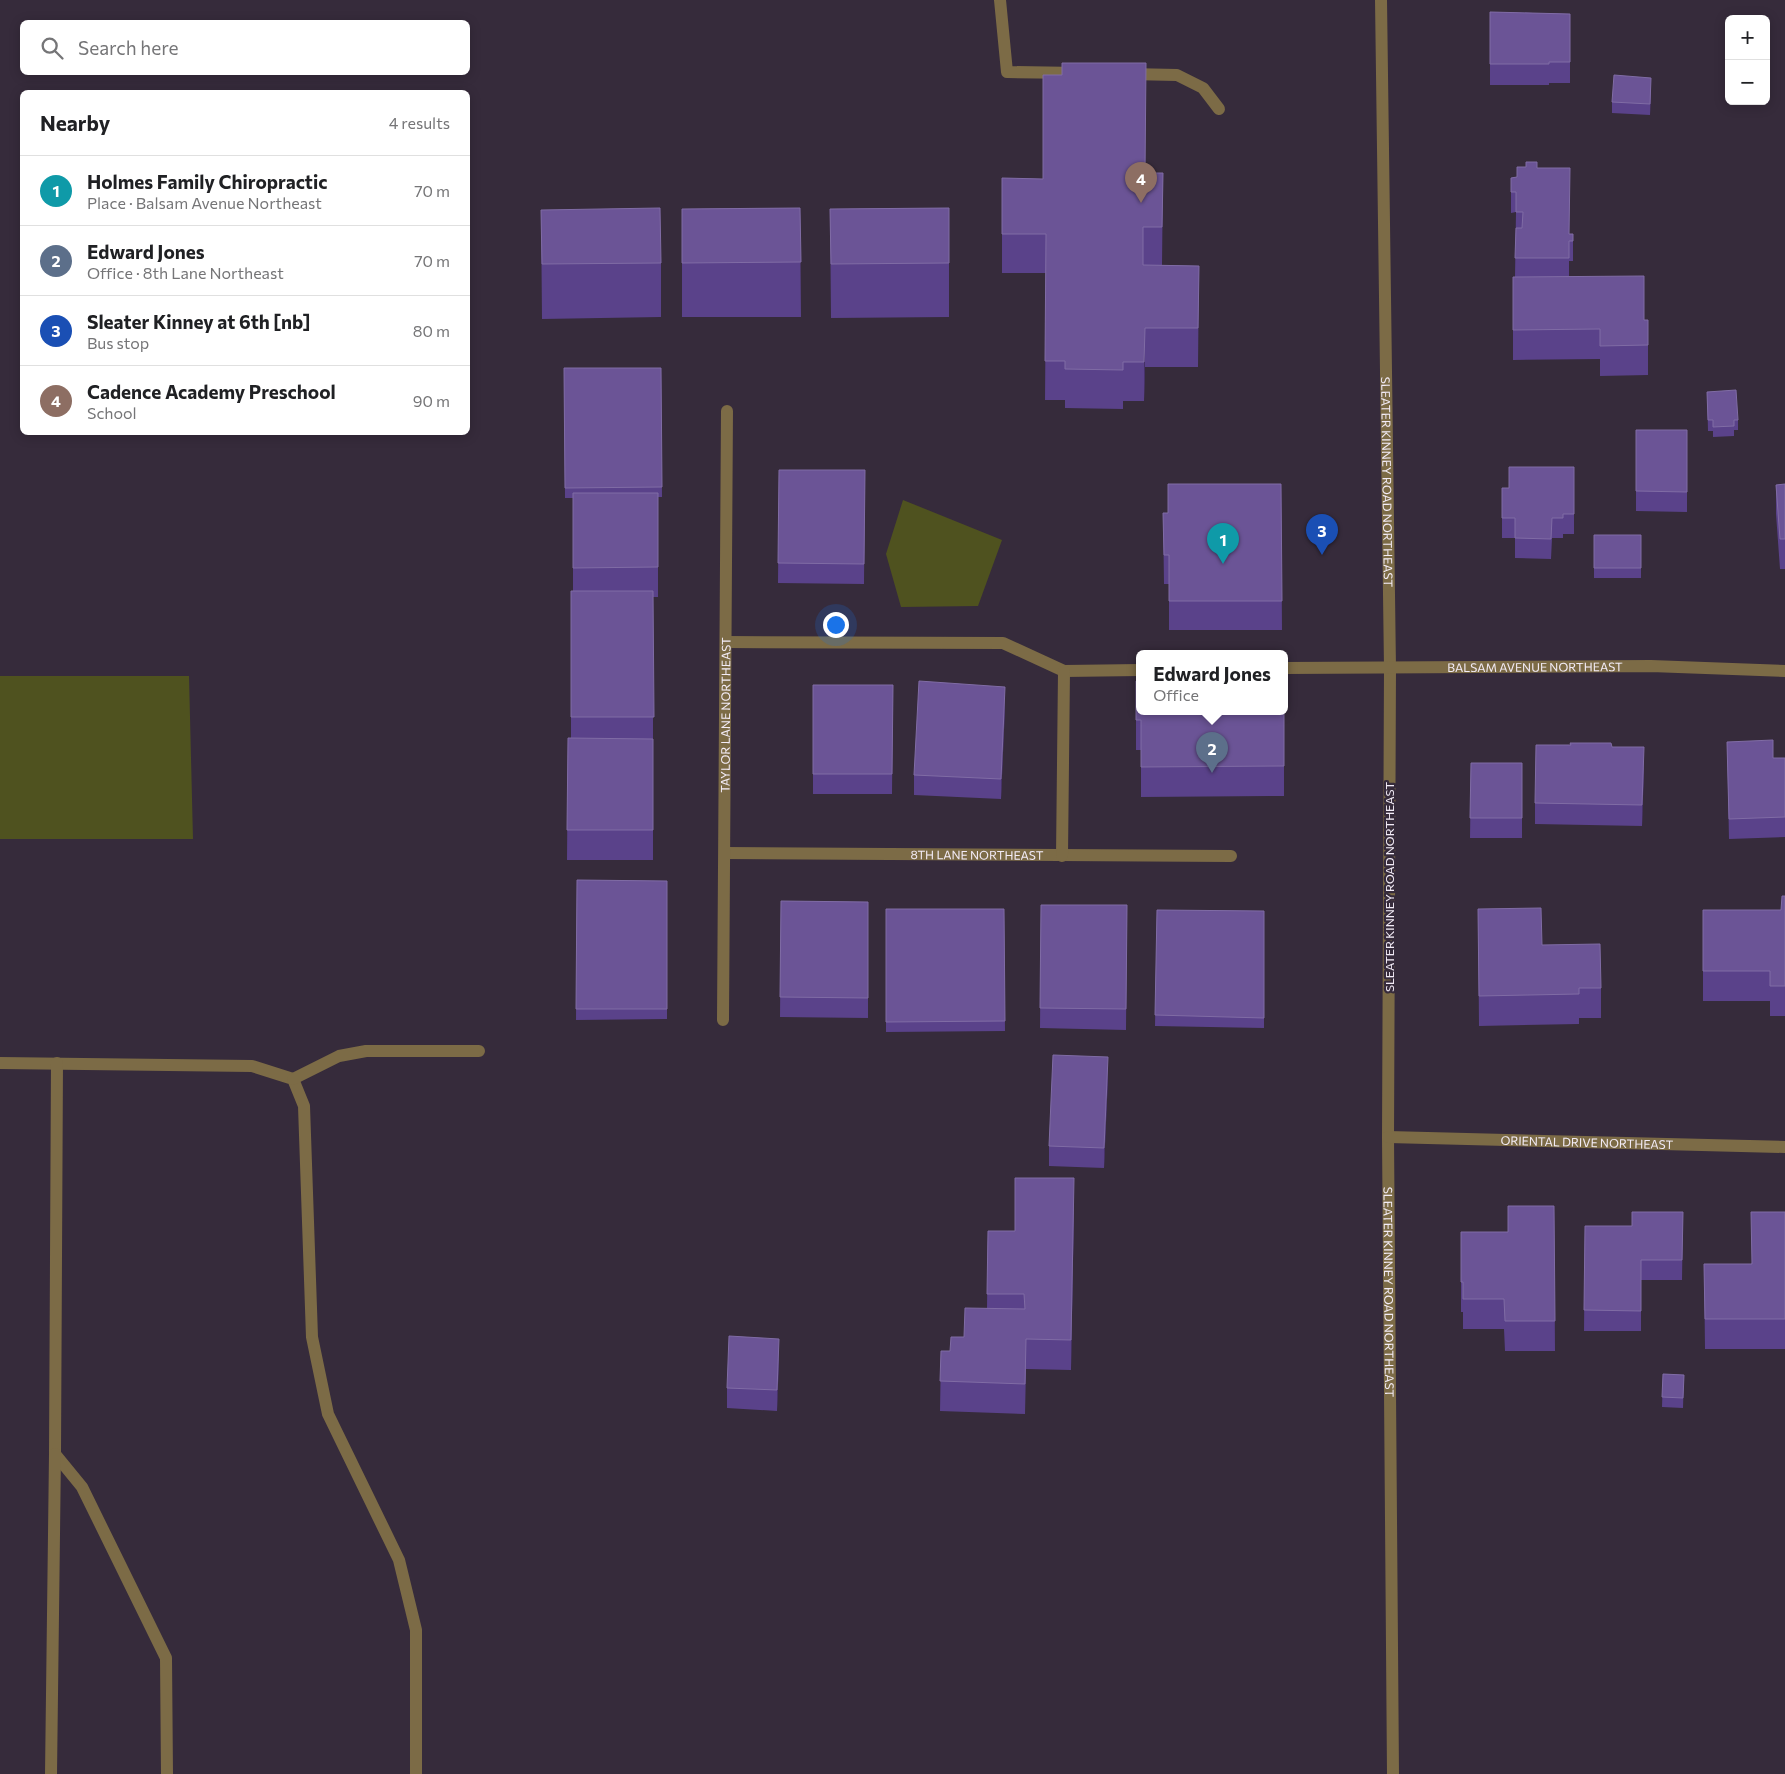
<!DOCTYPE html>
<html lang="en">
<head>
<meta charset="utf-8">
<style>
  body { margin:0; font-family:Commissioner,sans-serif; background:#f2f2f2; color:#202124 }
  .controls { position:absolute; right:15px; top:15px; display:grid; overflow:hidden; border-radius:8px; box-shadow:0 2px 12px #0003 }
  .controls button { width:45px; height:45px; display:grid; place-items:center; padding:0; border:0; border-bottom:1px solid #e0e0e0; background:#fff; color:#202124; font:25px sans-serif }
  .you { position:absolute; left:835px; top:624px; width:18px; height:18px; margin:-12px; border:4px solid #fff; border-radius:50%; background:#1a73e8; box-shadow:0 0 0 8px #1a73e833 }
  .badge { display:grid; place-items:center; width:32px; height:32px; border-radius:50%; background:#3b6c7c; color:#fff; font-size:16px; font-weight:700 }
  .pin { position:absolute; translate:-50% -41px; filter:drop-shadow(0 1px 2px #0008) }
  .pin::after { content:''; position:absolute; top:26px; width:18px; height:15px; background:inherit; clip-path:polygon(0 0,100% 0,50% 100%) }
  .popup { position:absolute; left:1136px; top:650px; width:152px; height:65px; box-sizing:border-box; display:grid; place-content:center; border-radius:8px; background:#fff; filter:drop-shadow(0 1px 4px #0005); font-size:16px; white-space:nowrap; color:#757577 }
  .popup b { font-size:19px; color:#202124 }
  .popup::after { content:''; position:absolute; left:50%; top:100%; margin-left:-10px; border:10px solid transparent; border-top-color:#fff }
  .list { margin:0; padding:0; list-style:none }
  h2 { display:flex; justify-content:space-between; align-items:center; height:65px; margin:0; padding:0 20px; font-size:21px }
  h2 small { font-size:16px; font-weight:400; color:#757577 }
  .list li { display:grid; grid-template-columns:32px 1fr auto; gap:15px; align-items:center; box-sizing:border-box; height:70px; padding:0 20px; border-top:1px solid #e0e0e0 }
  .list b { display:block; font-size:19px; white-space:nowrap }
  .list p { margin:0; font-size:16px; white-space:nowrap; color:#757577 }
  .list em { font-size:16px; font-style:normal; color:#757577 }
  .icon { flex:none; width:28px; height:28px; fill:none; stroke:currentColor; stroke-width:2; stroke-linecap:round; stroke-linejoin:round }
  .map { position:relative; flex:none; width:1785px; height:1774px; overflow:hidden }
  .search { position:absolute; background:#fff; box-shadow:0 2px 12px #0003; left:20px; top:20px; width:450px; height:55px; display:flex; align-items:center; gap:12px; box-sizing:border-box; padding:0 18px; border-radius:8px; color:#757577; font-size:19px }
  .panel { position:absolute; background:#fff; box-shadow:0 2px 12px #0003; left:20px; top:90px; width:450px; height:345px; border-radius:8px }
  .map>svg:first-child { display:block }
  .green { fill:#4f521f }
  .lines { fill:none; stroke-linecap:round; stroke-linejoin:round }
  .minor { stroke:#7c6b46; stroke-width:12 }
  .wall { fill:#5a428a }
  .shaded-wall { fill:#453166 }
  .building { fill:#6b5496; stroke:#806ca5 }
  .labels { text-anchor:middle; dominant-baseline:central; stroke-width:4.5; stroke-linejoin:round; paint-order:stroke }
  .street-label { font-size:12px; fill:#f3ecf7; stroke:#362b3b }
</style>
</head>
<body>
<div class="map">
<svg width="1785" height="1774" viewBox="0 0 1785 1774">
  <rect width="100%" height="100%" fill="#362b3b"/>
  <!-- green -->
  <path class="green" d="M903 500 1002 540 978 606 901 607 886 554Z
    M0 676H189L193 839H0Z"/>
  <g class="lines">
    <!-- minor -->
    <g class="minor">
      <path d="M1000 0 1007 72 1079 73"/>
      <path id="s1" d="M1381 0 1390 668 1388 1137 1393 1774"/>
      <path d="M1129 74 1177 75 1203 88 1219 109"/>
      <path d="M726 642 1003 643 1064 671 1140 670"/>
      <path id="s2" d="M1284 668 1651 666 1785 671"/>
      <path id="s3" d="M725 853 1231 856"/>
      <path d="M1062 856 1064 671"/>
      <path id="s4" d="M723 1020 727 411"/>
      <path d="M0 1063 252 1066 293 1079 304 1106 312 1337 328 1414 399 1560 416 1630V1774"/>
      <path d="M57 1063 55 1454 82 1487 166 1658 167 1774"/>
      <path d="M293 1079 339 1056 366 1051H479"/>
      <path id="s5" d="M1388 1137 1785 1147"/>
      <path d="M51 1774 55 1454"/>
    </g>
  </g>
  <!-- wall -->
  <path class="wall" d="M1490 12 1570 14V83H1549V85H1490Z
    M1651 88 1650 115 1612 113V102Z
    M1537 168 1569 234H1573V261H1569V276L1644 320H1648V375L1600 376V359L1513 360V277H1515L1516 212 1511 213V178L1517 177Z
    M1145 173H1163L1162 265 1199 266 1198 367H1145L1144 401H1123V409L1065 408V400H1045L1046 273H1002V178L1043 179Z
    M800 208 801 317H682V209Z
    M949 208V317L831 318 830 209Z
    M541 210 661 263V317L542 319Z
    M564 368H661L662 497H658V597H653V860H567L568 738H571V591H573V498H565Z
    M1707 392 1738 420V430H1734V436L1713 437V431H1708Z
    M1636 430H1687V512L1636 511Z
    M1574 467V534H1563V538H1552L1551 559 1515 558V538H1502V488H1509Z
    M779 470H865L864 584 778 583Z
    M1281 484 1282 630H1169V584H1164L1163 513H1168Z
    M1785 484V569H1780L1776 514V485Z
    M1594 535H1641V578H1594Z
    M1136 681 1284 712V796L1141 797V750H1136Z
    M813 685H893L892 794H813Z
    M1005 707 1001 799 914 795V775Z
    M1727 742 1773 758H1785V837L1729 839Z
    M1570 743 1644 768 1642 826 1535 824V803L1570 745Z
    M1471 763H1522V838H1470Z
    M577 880 667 881V1019L576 1020Z
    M1785 896V1016H1770V1001H1703V910H1781Z
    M781 901 868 902V1018L780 1017Z
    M1041 905H1127L1126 1030 1040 1028Z
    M886 909H1004L1005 1031 886 1032Z
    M1478 909 1542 945 1601 988V1018H1579V1024L1479 1026Z
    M1157 910 1264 911V1028L1155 1026Z
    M1108 1077 1104 1168 1049 1166V1146Z
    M1554 1206 1555 1351H1505L1504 1329H1463V1312H1461V1232H1508Z
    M1074 1208 1071 1370 1026 1369 1025 1414 940 1411 941 1351H950L964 1337 987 1308 988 1231H1015Z
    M1632 1212H1683L1682 1280H1641V1331H1584L1585 1226H1632Z
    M1785 1212V1349H1705L1704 1264H1751Z
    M779 1359 777 1411 727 1408V1388Z
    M1663 1374 1684 1375 1683 1408 1662 1407Z"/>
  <!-- shaded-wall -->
  <path class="shaded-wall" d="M1651 78V88L1650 115V104Z
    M1145 328V367L1144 401V362Z
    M1005 687V707L1001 799V779Z
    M1644 747V768L1642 826V805Z
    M1108 1057V1077L1104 1168V1148Z
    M1074 1178V1208L1071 1370V1340Z
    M779 1339V1359L777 1411V1390Z"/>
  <!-- building -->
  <path class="building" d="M1490 12 1570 14V62H1549V64H1490Z
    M1062 63H1146L1145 173H1163L1162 227H1143V265L1199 266 1198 328H1145L1144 362H1123V370L1065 369V361H1045L1046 234H1002V178L1043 179V75H1062Z
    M1614 75 1651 78 1650 104 1612 102Z
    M1526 162H1537V168H1570L1569 234H1573V241H1569V258H1515L1516 228H1522L1523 212H1516V192H1511V178L1517 177V167H1526Z
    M660 208 661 263 542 264 541 210Z
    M800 208 801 262 682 263V209Z
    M949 208V263L831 264 830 209Z
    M1644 276V320H1648V345L1600 346V329L1513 330V277Z
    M564 368H661L662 487 565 488Z
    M1736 390 1738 420H1734V426L1713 427V420H1708L1707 392Z
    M1636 430H1687V492L1636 491Z
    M1509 467H1574V514H1563V518H1552L1551 539 1515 538V518H1502V488H1509Z
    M779 470H865L864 564 778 563Z
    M1168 484H1281L1282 601H1169V555H1164L1163 513H1168Z
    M1785 484V539H1780L1776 485Z
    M573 493H658V567L573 568Z
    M1594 535H1641V568H1594Z
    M571 591H653L654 717H571Z
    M919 681 1005 687 1001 779 914 775Z
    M1136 681H1140V712H1284V766L1141 767V720H1136Z
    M813 685H893L892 774H813Z
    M568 738 653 739V830H567Z
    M1773 740V758H1785V817L1729 819 1727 742Z
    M1570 743H1611L1612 747H1644L1642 805 1535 803 1536 745H1571Z
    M1471 763H1522V818H1470Z
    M577 880 667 881V1009H576Z
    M1782 896H1785V986H1770V971H1703V910H1781Z
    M781 901 868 902V998L780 997Z
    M1041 905H1127L1126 1009 1040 1008Z
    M1541 908 1542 945 1600 944 1601 988H1579V994L1479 996 1478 909Z
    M886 909H1004L1005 1021 886 1022Z
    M1157 910 1264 911V1018L1155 1015Z
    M1053 1055 1108 1057 1104 1148 1049 1146Z
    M1015 1178H1074L1071 1340 1026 1339 1025 1384 940 1381 941 1351H950L951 1337H964L965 1308 1025 1309 1024 1294H987L988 1231H1015Z
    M1508 1206H1554L1555 1321H1505L1504 1299H1463V1282H1461V1232H1508Z
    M1632 1212H1683L1682 1260H1641V1311L1584 1310 1585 1226H1632Z
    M1751 1212H1785V1319H1705L1704 1264H1752Z
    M729 1336 779 1339 777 1390 727 1388Z
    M1663 1374 1684 1375 1683 1398 1662 1397Z"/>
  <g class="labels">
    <!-- street labels -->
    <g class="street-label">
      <text stroke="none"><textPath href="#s1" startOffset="482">SLEATER KINNEY ROAD NORTHEAST</textPath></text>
      <text stroke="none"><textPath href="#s2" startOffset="251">BALSAM AVENUE NORTHEAST</textPath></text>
      <text stroke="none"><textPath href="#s4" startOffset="305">TAYLOR LANE NORTHEAST</textPath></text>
      <text stroke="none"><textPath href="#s3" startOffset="252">8TH LANE NORTHEAST</textPath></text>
      <text transform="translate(1389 887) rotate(-90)">SLEATER KINNEY ROAD NORTHEAST</text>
      <text stroke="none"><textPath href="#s5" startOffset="199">ORIENTAL DRIVE NORTHEAST</textPath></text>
      <text stroke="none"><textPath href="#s1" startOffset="1292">SLEATER KINNEY ROAD NORTHEAST</textPath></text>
    </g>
  </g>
</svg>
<div class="controls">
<button>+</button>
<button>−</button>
</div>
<div class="you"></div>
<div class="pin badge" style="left:1223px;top:564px;background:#0f9aa8">1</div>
<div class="pin badge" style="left:1212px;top:773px;background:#5c6f8a">2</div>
<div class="popup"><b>Edward Jones</b>Office</div>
<div class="pin badge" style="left:1322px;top:555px;background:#1a4fb4">3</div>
<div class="pin badge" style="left:1141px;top:203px;background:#8d6e63">4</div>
<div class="search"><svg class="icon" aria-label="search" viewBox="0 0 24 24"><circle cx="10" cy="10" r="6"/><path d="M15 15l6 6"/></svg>Search here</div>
<section class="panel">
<h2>Nearby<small>4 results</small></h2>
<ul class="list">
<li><span class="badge" style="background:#0f9aa8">1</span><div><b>Holmes Family Chiropractic</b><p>Place · Balsam Avenue Northeast</p></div><em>70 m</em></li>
<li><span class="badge" style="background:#5c6f8a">2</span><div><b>Edward Jones</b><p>Office · 8th Lane Northeast</p></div><em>70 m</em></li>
<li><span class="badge" style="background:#1a4fb4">3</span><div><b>Sleater Kinney at 6th [nb]</b><p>Bus stop</p></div><em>80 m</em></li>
<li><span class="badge" style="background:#8d6e63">4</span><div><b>Cadence Academy Preschool</b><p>School</p></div><em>90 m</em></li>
</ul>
</section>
</div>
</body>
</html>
